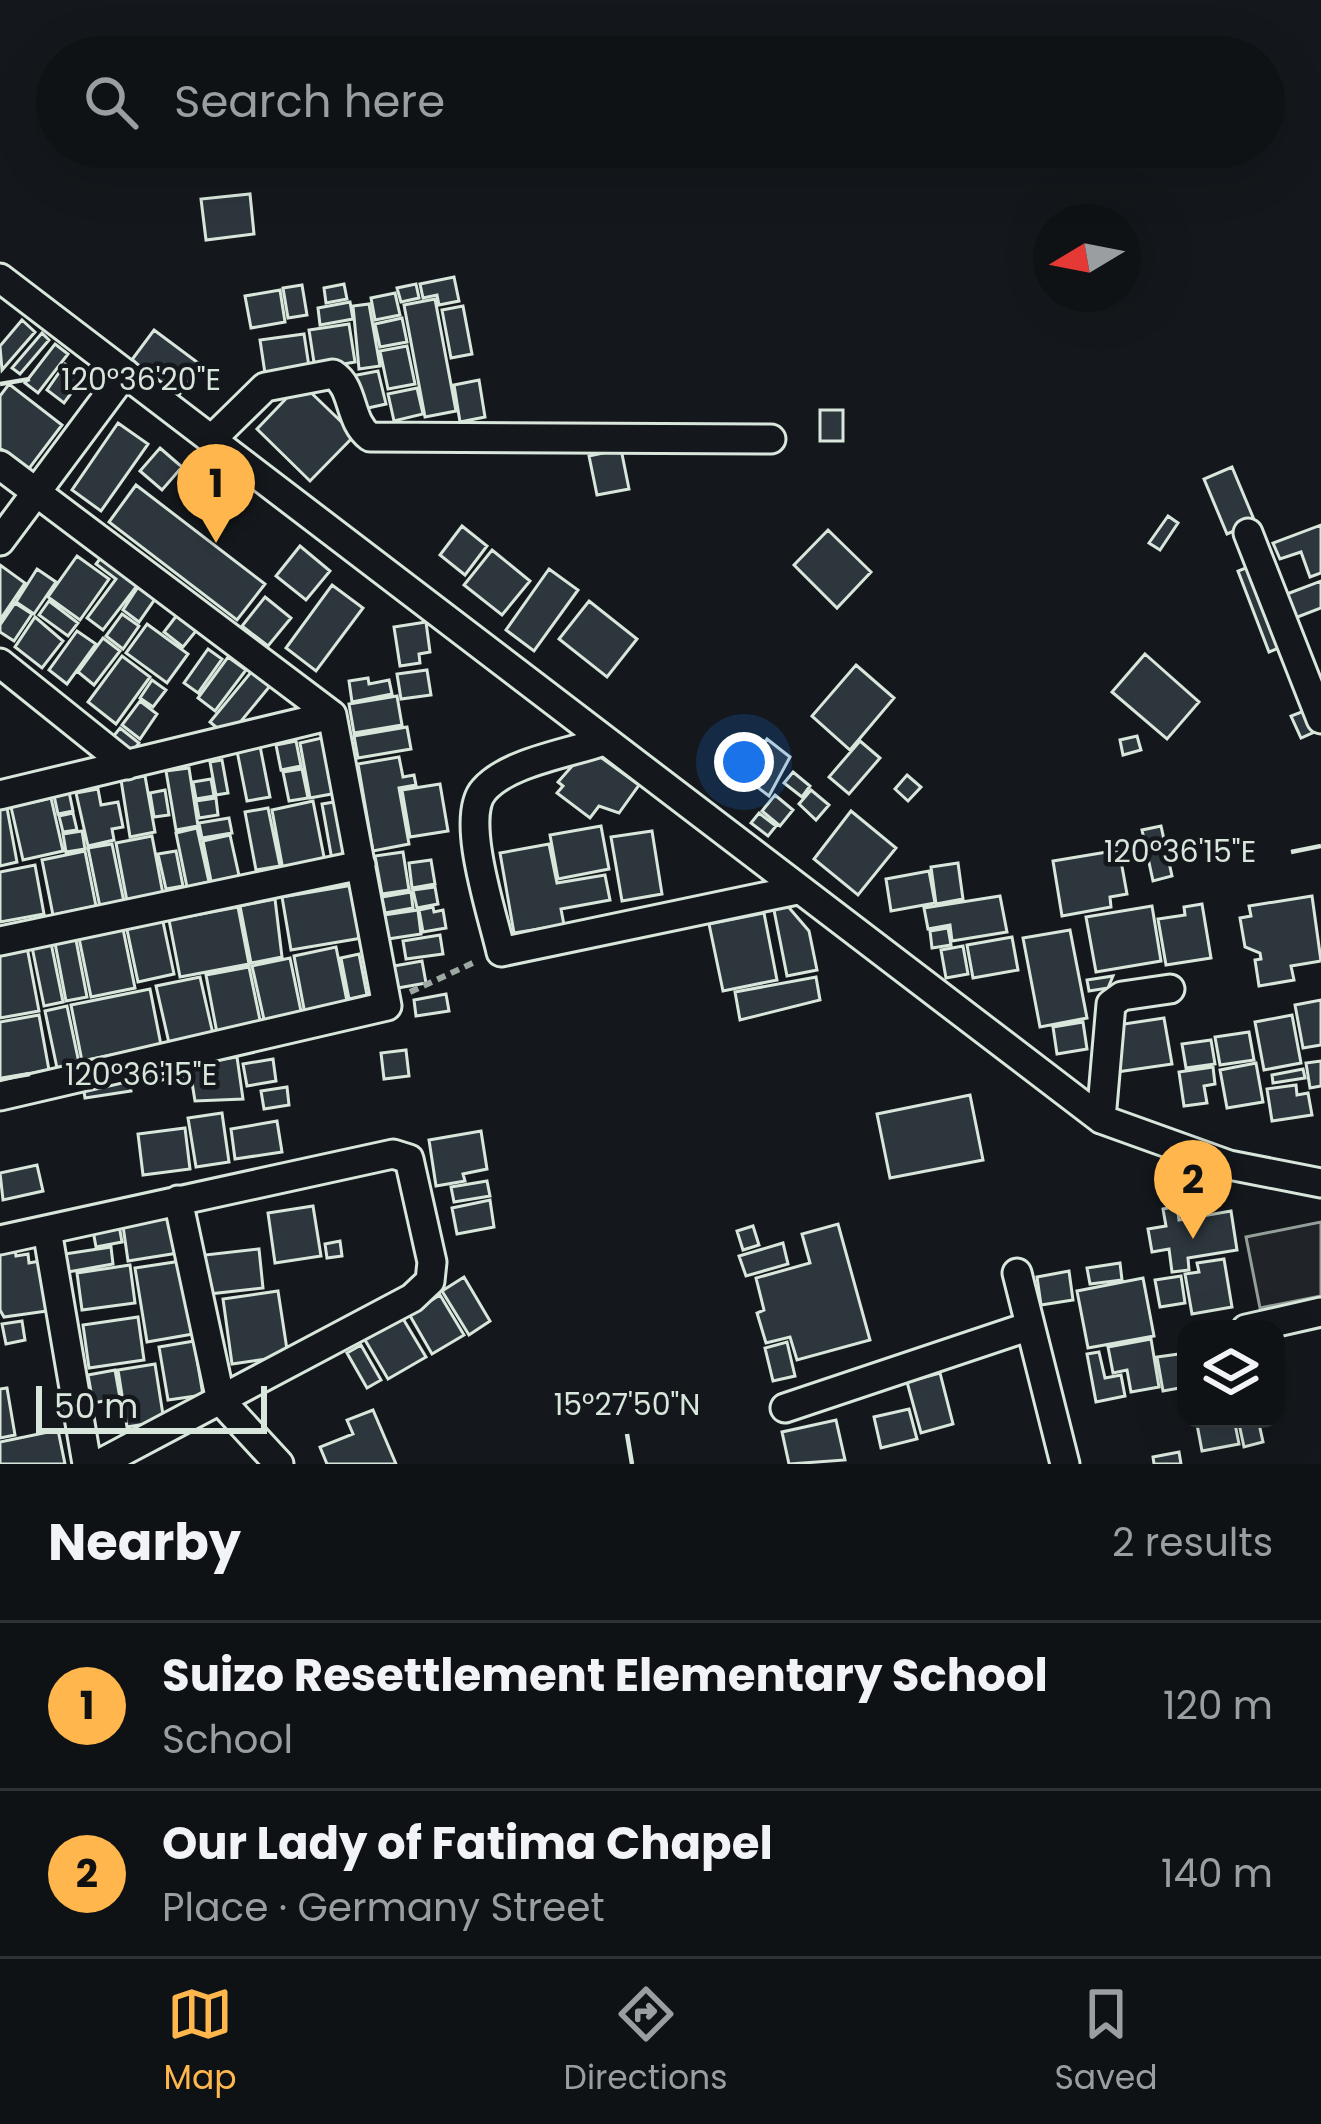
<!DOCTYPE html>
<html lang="en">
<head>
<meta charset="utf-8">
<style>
  body { margin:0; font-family:Poppins,sans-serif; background:#181b1e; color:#f1f3f6 }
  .controls { position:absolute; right:36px; bottom:36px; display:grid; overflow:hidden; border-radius:24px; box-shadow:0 12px 48px #0002 }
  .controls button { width:108px; height:108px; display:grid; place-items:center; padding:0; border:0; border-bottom:3px solid #2f3234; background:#0f1215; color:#f1f3f6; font:60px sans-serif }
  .compass { position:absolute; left:1033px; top:204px; width:108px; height:108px; border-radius:50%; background:#0f1215; box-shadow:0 12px 48px #0002; rotate:260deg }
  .scale { position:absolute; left:36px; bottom:30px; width:231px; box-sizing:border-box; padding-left:12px; border:6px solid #d8e6dc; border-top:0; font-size:33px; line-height:42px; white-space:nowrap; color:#d8e6dc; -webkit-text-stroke:9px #14181c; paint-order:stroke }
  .you { position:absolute; left:744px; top:762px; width:42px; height:42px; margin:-30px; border:9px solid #fff; border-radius:50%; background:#1a73e8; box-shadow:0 0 0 18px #1a73e833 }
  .badge { display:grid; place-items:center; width:78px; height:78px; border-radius:50%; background:#ffb74d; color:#111; font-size:39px; font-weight:700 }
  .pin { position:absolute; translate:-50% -99px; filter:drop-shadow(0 3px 6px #0008) }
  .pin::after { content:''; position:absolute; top:63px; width:42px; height:36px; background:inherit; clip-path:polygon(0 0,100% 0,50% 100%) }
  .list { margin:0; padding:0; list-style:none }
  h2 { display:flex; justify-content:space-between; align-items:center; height:156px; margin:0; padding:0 48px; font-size:51px }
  h2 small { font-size:39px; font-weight:400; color:#9b9ea0 }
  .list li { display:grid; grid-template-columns:78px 1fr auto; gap:36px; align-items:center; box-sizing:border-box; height:168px; padding:0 48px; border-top:3px solid #2f3234 }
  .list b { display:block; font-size:45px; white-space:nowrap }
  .list p { margin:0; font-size:39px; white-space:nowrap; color:#9b9ea0 }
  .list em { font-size:39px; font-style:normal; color:#9b9ea0 }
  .icon { flex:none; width:66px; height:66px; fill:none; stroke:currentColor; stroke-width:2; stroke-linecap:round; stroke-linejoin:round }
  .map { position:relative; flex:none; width:1321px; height:1464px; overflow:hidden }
  .search { position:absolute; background:#0f1215; box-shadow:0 12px 48px #0002; left:36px; right:36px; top:36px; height:132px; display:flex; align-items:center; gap:30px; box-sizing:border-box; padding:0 42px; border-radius:66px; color:#9b9ea0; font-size:45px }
  .sheet { height:492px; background:#0f1215 }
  nav { display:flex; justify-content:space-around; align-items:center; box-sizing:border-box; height:168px; border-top:3px solid #2f3234; background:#0f1215; font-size:33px; color:#9b9ea0 }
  nav a { display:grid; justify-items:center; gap:6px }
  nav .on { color:#ffb74d }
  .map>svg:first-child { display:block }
  .green { fill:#202428; stroke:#939e99; stroke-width:3 }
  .building { fill:#2c363c; stroke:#d8e6dc; stroke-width:3 }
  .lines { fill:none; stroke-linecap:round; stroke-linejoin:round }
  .street-casing { stroke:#d8e6dc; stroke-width:33 }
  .path { stroke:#9da8a2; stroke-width:6; stroke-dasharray:9 6; stroke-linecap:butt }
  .street { stroke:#14181c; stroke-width:27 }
  .ticks { fill:none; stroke:#d8e6dc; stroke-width:4.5 }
  .ticks-label { font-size:30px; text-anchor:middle; fill:#d8e6dc; stroke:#14181c; stroke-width:9; stroke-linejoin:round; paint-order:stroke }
</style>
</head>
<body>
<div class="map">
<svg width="1321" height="1464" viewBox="0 0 1321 1464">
  <rect width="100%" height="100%" fill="#14181c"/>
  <!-- green -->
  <path class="green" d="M1321 1222V1296L1260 1308 1246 1237Z"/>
  <!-- building -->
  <path class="building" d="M250 194 254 234 206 240 201 199Z
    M454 277 459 301 439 305 437 295 423 298 420 284Z
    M344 284 347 299 326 303 324 288Z
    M416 284 419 298 401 302 397 288Z
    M302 285 307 315 288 318 283 288Z
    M280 290 285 322 251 328 245 296Z
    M395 293 400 315 375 320 371 298Z
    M435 299 456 411 425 417 404 305Z
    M350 302 353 319 320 325 318 308Z
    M369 304 380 366 359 369 353 306Z
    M463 306 472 354 451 358 442 310Z
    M402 318 407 342 380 347 375 324Z
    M22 320 35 332 2 370 0 346Z
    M349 324 355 362 315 369 309 330Z
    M154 330 201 365 179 395 131 361Z
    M42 333 49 340 20 374 12 368Z
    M304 334 310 373 266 380 260 340Z
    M55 344 68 354 38 393 25 383Z
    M407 346 415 384 388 389 380 351Z
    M65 364 83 377 64 403 47 390Z
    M378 371 386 404 359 410 352 376Z
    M479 380 485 417 460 422 454 385Z
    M301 383 355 435 310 481 257 429Z
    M9 384 62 425 28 470 0 448V396Z
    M417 388 423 414 394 421 388 394Z
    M820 410H843V441H820Z
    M118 423 148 444 101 511 72 490Z
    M160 448 182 467 162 490 140 471Z
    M621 449 629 489 597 495 589 456Z
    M1232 467 1255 522 1227 534 1204 479Z
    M136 485 265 584 237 620 109 522Z
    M1168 516 1178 523 1160 550 1149 543Z
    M1321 525V573L1310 577 1301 552 1280 559 1273 543Z
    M462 526 487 546 465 575 440 555Z
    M828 530 871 572 837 608 794 565Z
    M300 546 330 571 306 600 276 576Z
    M492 550 530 581 502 615 464 585Z
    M106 551 143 578 103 630 87 618 116 579 96 564Z
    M77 556 109 579 80 620 48 597Z
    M1256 564 1286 645 1269 652 1238 571Z
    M0 565 25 583 0 620Z
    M37 569 56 582 34 614 16 602Z
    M549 569 578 590 534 651 506 630Z
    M1321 581V608L1295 618 1287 594Z
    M332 585 363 608 316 671 286 648Z
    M138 587 155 599 139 622 123 610Z
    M265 597 291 618 268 646 242 626Z
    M49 601 78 623 68 636 39 615Z
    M589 601 637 639 607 677 559 639Z
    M15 603 32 614 14 641 0 632V625Z
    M122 614 139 626 123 649 106 636Z
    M177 615 196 631 183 647 164 632Z
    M35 617 63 641 42 668 15 647Z
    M426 622 430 652 419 654 420 663 400 666 394 627Z
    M147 624 188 654 167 683 126 653Z
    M77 631 96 644 67 684 49 670Z
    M103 638 120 651 94 685 78 672Z
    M208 649 222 659 198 693 184 683Z
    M1145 654 1199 702 1167 739 1112 692Z
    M122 656 150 677 116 724 88 702Z
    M228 657 246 670 215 711 198 698Z
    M856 665 894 698 850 750 812 716Z
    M427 670 431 695 401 699 397 674Z
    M252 671 270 686 228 737 210 722Z
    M368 678 369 684 389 680 392 694 352 702 349 681Z
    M152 680 166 690 153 707 140 698Z
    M397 696 402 725 354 733 349 704Z
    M140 701 157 714 140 739 122 725Z
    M1312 708 1321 729 1301 738 1291 716Z
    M407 727 411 749 358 758 354 736Z
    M120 728 139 743 129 756 109 742Z
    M1137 736 1141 750 1123 755 1120 740Z
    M326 737 337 793 310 798 300 743Z
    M767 739 790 757 769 796 741 775Z
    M259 741 270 797 247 801 236 746Z
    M296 741 301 766 281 770 276 745Z
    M860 741 880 758 849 794 829 777Z
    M588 748 639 785 619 813 599 806 590 818 557 793 563 786 558 782Z
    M399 757 403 777 414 775 416 785 399 788 409 844 373 851 358 764Z
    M222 760 228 793 216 795 210 762Z
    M189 768 198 826 176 830 166 771Z
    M302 769 308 798 289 801 283 772Z
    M793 772 810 786 802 797 784 783Z
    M907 775 921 787 908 801 895 789Z
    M145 776 155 832 130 837 121 780Z
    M211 779 214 796 196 799 193 782Z
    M440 784 448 831 410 837 402 790Z
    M68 787 73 811 58 814 53 791Z
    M98 789 101 805 118 802 123 827 112 829 114 840 88 846 76 793Z
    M165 790 169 815 154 817 150 793Z
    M811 790 829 805 816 820 799 804Z
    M775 795 793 810 780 826 762 811Z
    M51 798 63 851 23 860 11 807Z
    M216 798 218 815 199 818 196 801Z
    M313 801 325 862 283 870 272 810Z
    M340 801 350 856 332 860 322 804Z
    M7 808 17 862 0 866V809Z
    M268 808 280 866 256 870 245 812Z
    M851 811 896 848 858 895 814 859Z
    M73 813 77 830 63 832 59 816Z
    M759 813 776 826 768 836 751 823Z
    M229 818 232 833 202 838 199 823Z
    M601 826 609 869 558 879 550 835Z
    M1161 826 1172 876 1153 881 1142 830Z
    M197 828 209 882 187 887 176 833Z
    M82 831 85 849 66 852 63 834Z
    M652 831 662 894 622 901 611 837Z
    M230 835 240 880 212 886 203 841Z
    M152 836 163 894 127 901 116 843Z
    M112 844 124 902 100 907 88 848Z
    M549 844 557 883 605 875 610 900 561 909 564 925 514 933 500 853Z
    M1119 850 1127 894 1110 897 1111 907 1062 916 1053 861Z
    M85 851 96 906 53 915 42 860Z
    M176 851 183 886 166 889 158 854Z
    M403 852 409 890 382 894 375 856Z
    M431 860 435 884 412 888 409 863Z
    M958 863 963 899 936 904 931 867Z
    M35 865 44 914 0 922V872Z
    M929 871 935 903 891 911 886 879Z
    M353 885 362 938 291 950 282 897Z
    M435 887 438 904 417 908 413 890Z
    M411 892 413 908 385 913 382 897Z
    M1000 896 1007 932 952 941 950 925 928 929 924 908Z
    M1312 896 1321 961 1291 966 1294 980 1259 986 1255 960 1261 959 1260 953 1245 947 1240 918 1251 916 1249 906Z
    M275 899 282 957 251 963 240 906Z
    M785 903 809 931 817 970 787 976 773 905Z
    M1202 904 1211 958 1166 965 1158 919 1185 915 1184 907Z
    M1152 906 1161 961 1096 972 1086 917Z
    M238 907 249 964 180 977 169 920Z
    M433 907 434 912 443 910 446 928 423 932 419 910Z
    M418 910 421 934 388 939 384 915Z
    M764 913 777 980 723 991 709 924Z
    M162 917 174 974 138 982 126 925Z
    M948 928 951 945 932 948 930 931Z
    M123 929 135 988 91 997 79 938Z
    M1070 930 1087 1018 1040 1027 1023 938Z
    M440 935 443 954 406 959 403 941Z
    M1012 937 1018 970 973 978 967 945Z
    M76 940 87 997 66 1001 55 943Z
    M51 943 63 1002 44 1006 32 947Z
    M963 946 968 974 946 978 941 950Z
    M27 947 39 1011 0 1018V952Z
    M336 947 348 1006 305 1014 294 956Z
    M359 954 367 995 349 999 341 958Z
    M290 958 302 1016 265 1024 252 966Z
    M422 961 426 983 398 988 394 966Z
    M249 967 261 1025 217 1033 206 975Z
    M1113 976 1108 988 1089 991 1087 980Z
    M200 977 213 1034 169 1043 156 986Z
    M816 977 820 1000 740 1020 735 992Z
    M150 989 161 1045 82 1061 71 1005Z
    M446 994 449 1011 416 1016 414 1000Z
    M1321 1000V1045L1303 1048 1295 1005Z
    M67 1006 79 1063 57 1068 45 1011Z
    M39 1015 49 1070 0 1079V1022Z
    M1292 1015 1301 1063 1264 1070 1255 1022Z
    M1164 1018 1172 1064 1117 1072 1111 1026Z
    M1083 1022 1087 1049 1057 1054 1053 1027Z
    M1249 1032 1254 1060 1220 1065 1215 1037Z
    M1211 1040 1215 1064 1186 1068 1182 1044Z
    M406 1050 409 1076 384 1079 381 1053Z
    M237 1057 243 1099 195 1101 189 1064Z
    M273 1059 276 1081 247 1086 243 1064Z
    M1321 1061V1086L1310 1088 1306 1063Z
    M182 1063 184 1076 145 1083 143 1069Z
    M1256 1063 1263 1102 1227 1108 1220 1070Z
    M1213 1067 1215 1084 1204 1086 1207 1103 1184 1106 1179 1072Z
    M1303 1069 1305 1078 1273 1083 1272 1075Z
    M129 1077 131 1091 85 1098 83 1085Z
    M1296 1085 1297 1095 1308 1093 1312 1115 1272 1121 1267 1089Z
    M287 1087 289 1105 264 1109 261 1091Z
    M970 1095 983 1160 890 1178 877 1114Z
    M222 1113 229 1162 196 1167 188 1118Z
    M277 1121 282 1152 235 1159 231 1129Z
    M185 1128 190 1169 143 1175 138 1134Z
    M481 1131 487 1169 463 1174 465 1181 436 1186 429 1140Z
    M37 1165 43 1191 3 1200 0 1173Z
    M487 1181 490 1196 454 1202 451 1187Z
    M490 1200 494 1227 457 1234 452 1208Z
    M313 1206 321 1256 275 1263 268 1213Z
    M1177 1206 1179 1220 1231 1211 1237 1250 1188 1258 1189 1270 1172 1272 1169 1249 1152 1252 1148 1229 1166 1226 1163 1209Z
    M171 1212 178 1253 128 1261 122 1219Z
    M118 1220 122 1242 96 1247 92 1225Z
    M838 1224 870 1340 797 1360 790 1337 766 1343 757 1313 764 1310 756 1278 810 1263 802 1234Z
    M753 1226 759 1245 743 1250 737 1231Z
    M340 1241 342 1256 327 1258 325 1244Z
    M783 1243 788 1264 746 1276 739 1256Z
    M111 1247 113 1264 68 1272 65 1254Z
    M259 1249 263 1288 209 1294 205 1255Z
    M15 1250 16 1256 28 1254 29 1263 40 1261 47 1311 4 1317 0 1310V1252Z
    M1224 1259 1232 1307 1192 1314 1185 1274 1199 1272 1197 1263Z
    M181 1261 193 1334 147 1342 135 1268Z
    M1120 1263 1122 1280 1090 1284 1087 1268Z
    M130 1265 135 1303 82 1310 77 1273Z
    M1069 1271 1073 1300 1041 1305 1037 1277Z
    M1181 1276 1185 1303 1160 1307 1155 1280Z
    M464 1277 490 1321 469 1335 442 1291Z
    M1143 1278 1154 1336 1088 1348 1077 1291Z
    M278 1291 288 1356 232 1364 223 1299Z
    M440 1295 464 1335 432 1354 409 1314Z
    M138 1317 144 1360 89 1368 83 1325Z
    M402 1317 426 1357 388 1379 365 1340Z
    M22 1321 25 1340 6 1344 2 1324Z
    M1151 1339 1159 1387 1131 1392 1127 1370 1113 1373 1108 1347Z
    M194 1341 203 1395 168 1400 159 1347Z
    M787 1342 795 1376 773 1381 765 1348Z
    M361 1345 381 1380 367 1388 347 1353Z
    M1099 1352 1105 1378 1121 1375 1125 1396 1096 1402 1087 1354Z
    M1179 1354 1185 1387 1163 1391 1157 1357Z
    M155 1364 164 1421 127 1427 118 1370Z
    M115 1370 120 1398 93 1403 88 1375Z
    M940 1373 953 1424 921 1433 907 1382Z
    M7 1388 15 1435 0 1438V1389Z
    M909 1409 917 1439 881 1448 874 1417Z
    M373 1410 396 1464H327L320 1447 353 1434 347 1420Z
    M1196 1419H1234L1239 1444 1202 1451Z
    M1238 1419H1258L1263 1442 1244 1447Z
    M836 1420 845 1460 789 1464 782 1432Z
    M58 1430 65 1464H0V1442Z
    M1179 1452 1181 1464H1154L1153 1457Z"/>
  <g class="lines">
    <!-- street casing -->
    <g class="street-casing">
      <path id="street" d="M0 278 1101 1119 1229 1165 1321 1183
        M214 437 265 387 333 374C355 388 348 421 370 437L771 439
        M0 465 332 715
        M1248 533 1321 719
        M0 541 125 373
        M0 663 127 765
        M604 741C570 753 508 762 484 790 459 817 493 916 501 952L797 890
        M0 795 332 715 387 1006 0 1096
        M0 941 361 865
        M1101 1119 1111 1004 1122 996 1170 989
        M178 1200 221 1401 279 1464
        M47 1230 87 1464
        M0 1240 393 1154 409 1159 432 1262 430 1281 412 1298 99 1464
        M1017 1273 1065 1464
        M1246 1329 1321 1312
        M785 1408 1030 1326"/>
    </g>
    <!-- path -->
    <path class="path" d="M410 992 475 962"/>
    <!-- street -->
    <use href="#street" class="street"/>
  </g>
  <!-- ticks -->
  <path class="ticks" d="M0 384 30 379M1291 852 1321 846M0 1079 30 1074M627 1434 632 1464"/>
  <g class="ticks-label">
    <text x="141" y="390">120°36'20"E</text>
    <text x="1180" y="862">120°36'15"E</text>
    <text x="141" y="1085">120°36'15"E</text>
    <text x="627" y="1415">15°27'50"N</text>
  </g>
</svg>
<div class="controls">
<button><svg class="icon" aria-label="layers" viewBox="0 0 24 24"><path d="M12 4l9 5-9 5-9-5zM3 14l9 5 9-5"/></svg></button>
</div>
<svg class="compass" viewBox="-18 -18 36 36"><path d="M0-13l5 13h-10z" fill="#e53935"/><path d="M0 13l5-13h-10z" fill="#9b9ea0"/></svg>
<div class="scale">50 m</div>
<div class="you"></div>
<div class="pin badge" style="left:216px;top:543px">1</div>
<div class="pin badge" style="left:1193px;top:1239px">2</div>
<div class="search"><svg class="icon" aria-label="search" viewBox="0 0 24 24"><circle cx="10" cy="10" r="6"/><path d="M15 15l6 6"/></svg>Search here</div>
</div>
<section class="sheet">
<h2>Nearby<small>2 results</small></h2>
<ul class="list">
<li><span class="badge">1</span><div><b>Suizo Resettlement Elementary School</b><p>School</p></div><em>120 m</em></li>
<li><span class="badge">2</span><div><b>Our Lady of Fatima Chapel</b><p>Place · Germany Street</p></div><em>140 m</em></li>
</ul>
</section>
<nav>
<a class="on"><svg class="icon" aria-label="map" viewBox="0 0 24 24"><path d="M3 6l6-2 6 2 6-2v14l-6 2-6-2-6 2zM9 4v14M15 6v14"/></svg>Map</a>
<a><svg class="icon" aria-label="directions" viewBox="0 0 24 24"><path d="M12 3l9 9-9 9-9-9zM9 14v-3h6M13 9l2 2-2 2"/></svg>Directions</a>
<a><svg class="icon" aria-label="saved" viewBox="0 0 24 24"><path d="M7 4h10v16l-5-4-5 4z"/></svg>Saved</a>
</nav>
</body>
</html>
